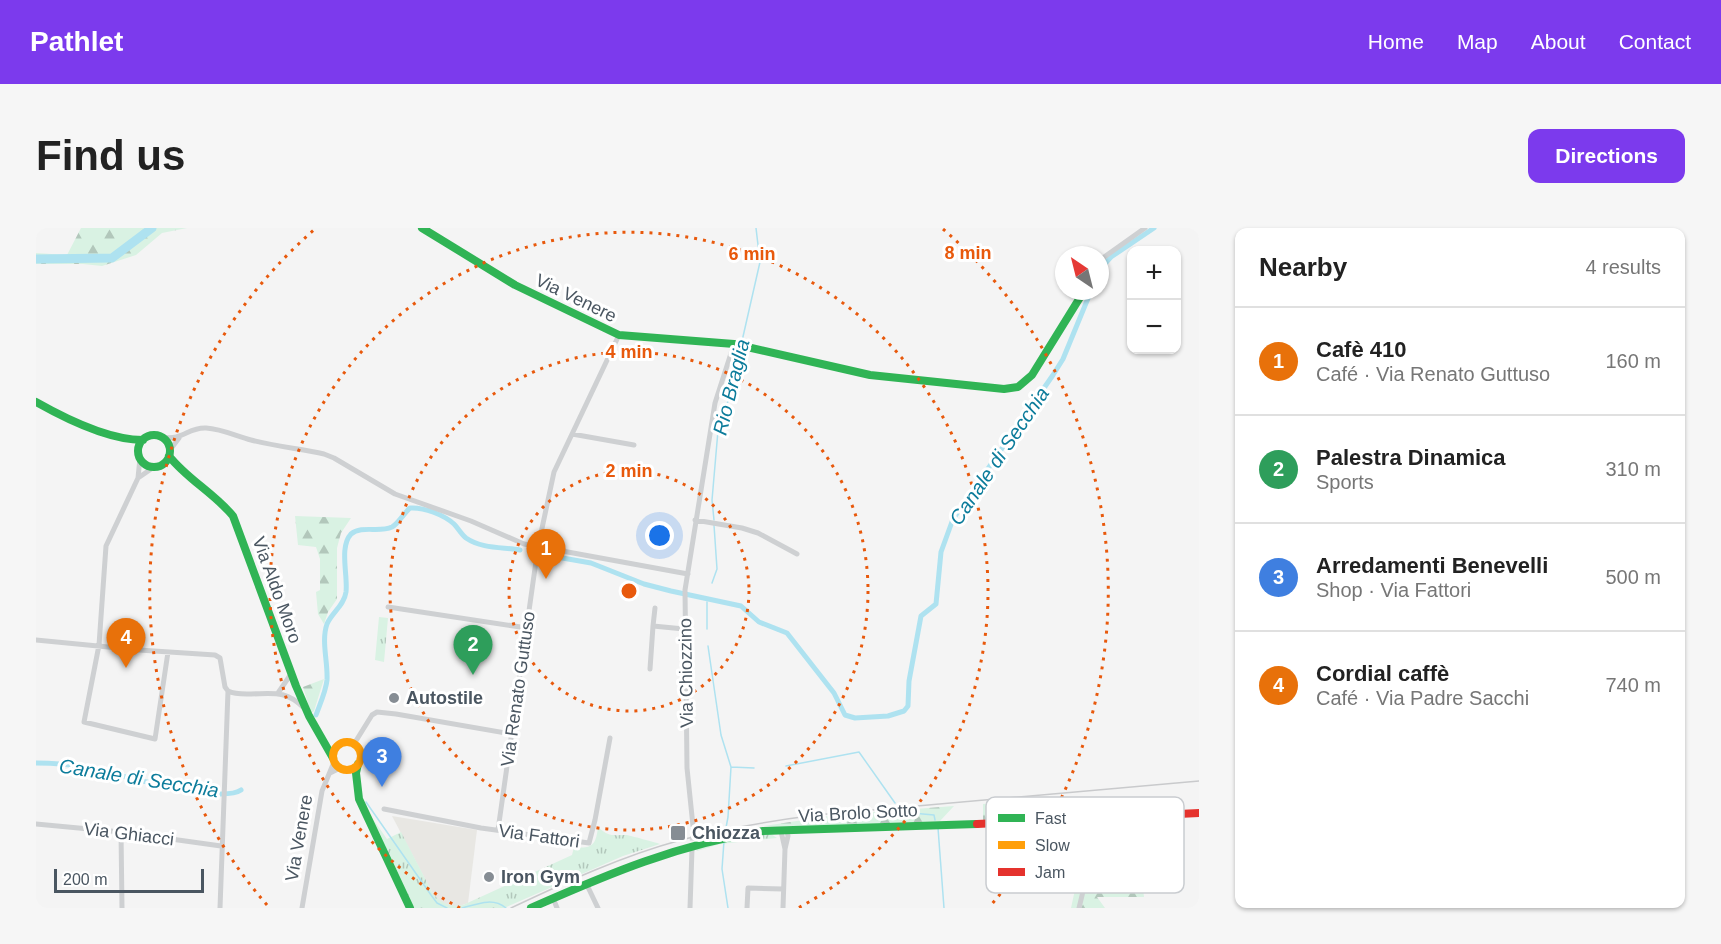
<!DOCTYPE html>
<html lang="en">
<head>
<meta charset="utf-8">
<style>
  body { margin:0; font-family:Helvetica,sans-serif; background:#f6f6f6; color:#222 }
  .controls { position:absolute; right:18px; top:18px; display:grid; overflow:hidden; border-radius:12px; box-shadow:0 2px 4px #0004 }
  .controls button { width:54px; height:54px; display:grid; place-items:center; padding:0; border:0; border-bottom:2px solid #e0e0e0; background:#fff; color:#222; font:30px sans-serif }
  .compass { position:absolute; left:1019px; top:18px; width:54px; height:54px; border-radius:50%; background:#fff; box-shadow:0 2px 4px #0004; rotate:325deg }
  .scale { position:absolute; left:18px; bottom:15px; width:150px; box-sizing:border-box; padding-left:6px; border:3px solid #4a5661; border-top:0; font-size:16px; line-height:21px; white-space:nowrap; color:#4a5661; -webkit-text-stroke:4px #fff; paint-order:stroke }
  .you { position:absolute; left:624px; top:308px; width:21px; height:21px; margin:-15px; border:4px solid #fff; border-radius:50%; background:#1a73e8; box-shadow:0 0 0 9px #1a73e833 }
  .badge { display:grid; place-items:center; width:39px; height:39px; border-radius:50%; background:#7c3aed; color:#fff; font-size:20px; font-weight:700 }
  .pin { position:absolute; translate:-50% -50px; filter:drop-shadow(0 2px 3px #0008) }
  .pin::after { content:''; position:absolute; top:32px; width:21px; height:18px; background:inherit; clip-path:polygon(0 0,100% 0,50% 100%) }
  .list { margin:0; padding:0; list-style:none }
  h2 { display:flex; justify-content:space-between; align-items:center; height:78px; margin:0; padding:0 24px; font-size:26px }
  h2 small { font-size:20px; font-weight:400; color:#767676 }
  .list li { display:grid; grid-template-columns:39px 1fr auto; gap:18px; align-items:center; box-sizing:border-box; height:108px; padding:0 24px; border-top:2px solid #e0e0e0 }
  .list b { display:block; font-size:22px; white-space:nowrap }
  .list p { margin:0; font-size:20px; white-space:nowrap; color:#767676 }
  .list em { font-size:20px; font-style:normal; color:#767676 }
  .map { position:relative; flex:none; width:1163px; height:680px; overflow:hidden; border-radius:12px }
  header { display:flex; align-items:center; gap:36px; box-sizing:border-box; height:84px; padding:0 30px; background:#7c3aed; color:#fff }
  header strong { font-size:28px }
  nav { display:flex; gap:33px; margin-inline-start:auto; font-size:21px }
  .intro { display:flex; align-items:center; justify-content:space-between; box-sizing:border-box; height:144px; padding:0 36px }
  h1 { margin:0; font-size:42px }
  .button { padding:15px 27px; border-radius:12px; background:#7c3aed; color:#fff; font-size:21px; font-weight:700 }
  main { display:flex; gap:36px; padding:0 36px }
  aside { flex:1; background:#fff; border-radius:12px; box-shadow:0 2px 4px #0004 }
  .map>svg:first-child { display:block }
  .commercial { fill:#e8e7e3 }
  .grass { fill:url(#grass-tufts) }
  .forest { fill:url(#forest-firs) }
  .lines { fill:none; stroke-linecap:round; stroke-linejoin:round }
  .stream { stroke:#aee2f0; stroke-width:1.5 }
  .canal { stroke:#aee2f0; stroke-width:5 }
  .river { stroke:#aee2f0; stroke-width:9 }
  .street-tunnel { stroke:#d2d4d7; stroke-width:5; stroke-dasharray:5 2.5; stroke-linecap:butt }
  .street { stroke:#ced0d2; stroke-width:5 }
  .fast { stroke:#30b455; stroke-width:8 }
  .slow { stroke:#ff9f0a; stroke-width:8 }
  .jam { stroke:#e5322d; stroke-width:8 }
  .rail { stroke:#c9cacc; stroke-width:1.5 }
  .ring { fill:none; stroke:#e8590c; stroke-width:3; stroke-dasharray:3 6 }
  .poi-dot { fill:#868d94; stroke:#fff; stroke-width:2 }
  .labels { text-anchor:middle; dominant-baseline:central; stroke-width:6; stroke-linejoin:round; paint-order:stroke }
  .street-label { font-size:18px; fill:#4a5661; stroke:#fff }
  .poi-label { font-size:18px; font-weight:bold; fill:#4a5661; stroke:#fff; text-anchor:start }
  .water-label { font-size:20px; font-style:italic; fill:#0c7c9b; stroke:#fff }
  .key { fill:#fff; stroke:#c9ccd0; stroke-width:1.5 }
  .key-label { font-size:16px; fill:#4a5661 }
  .centre { fill:#e8590c; stroke:#fff; stroke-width:3 }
  .ring-label { font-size:18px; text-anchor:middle; font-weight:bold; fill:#e8590c; stroke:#fff; stroke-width:6; stroke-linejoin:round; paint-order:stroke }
</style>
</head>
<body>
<header>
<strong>Pathlet</strong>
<nav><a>Home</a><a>Map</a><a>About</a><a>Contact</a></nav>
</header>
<div class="intro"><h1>Find us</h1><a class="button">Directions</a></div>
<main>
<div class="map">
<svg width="1163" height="680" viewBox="0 0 1163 680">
  <defs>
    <pattern id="grass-tufts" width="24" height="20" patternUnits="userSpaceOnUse" patternTransform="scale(1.5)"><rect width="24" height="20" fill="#d9f2e3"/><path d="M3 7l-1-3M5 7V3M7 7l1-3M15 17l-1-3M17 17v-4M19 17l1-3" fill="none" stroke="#b2c7bb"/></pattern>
    <pattern id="forest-firs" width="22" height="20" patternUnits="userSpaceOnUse" patternTransform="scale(1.5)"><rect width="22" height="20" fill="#d9f2e3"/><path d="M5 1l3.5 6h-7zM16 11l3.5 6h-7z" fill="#b2c7bb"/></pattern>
  </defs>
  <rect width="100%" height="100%" fill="#f4f4f4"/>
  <!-- commercial -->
  <path class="commercial" d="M356 588 441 602 432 675 421 679 414 678 403 673 397 666Z"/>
  <!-- grass -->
  <path class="grass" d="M343 389 352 390 348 434 339 432Z
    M332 584 351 611 365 604 397 666C405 675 415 680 427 677L536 627 538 619C556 621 560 617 562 599 573 609 576 607 590 607 592 607 622 615 624 616L587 628 468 680H377Z
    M735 606 741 610 684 616 661 623 658 619 691 609Z"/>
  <!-- forest -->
  <path class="forest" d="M45 0H151L126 5 100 27 66 38 47 36H0V25L31 27Z
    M259 288 315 290 305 305 301 320V371L292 384 288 396 282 386 280 364 284 362V331L280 319 262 317Z
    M288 451 278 483 275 485 267 459Z
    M972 574 981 578 987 588 1034 586 1038 589 947 592V576Z
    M918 578 904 593 766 599 728 598 800 587Z
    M1077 594 1073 612 1060 627V636L1108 633 1110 643 1103 644 1091 654 1101 662 1107 661 1108 669H1061L1069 680H1035L1048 620Z"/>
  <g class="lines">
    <!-- stream -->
    <path class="stream" d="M706 113 724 34 720 0
      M678 292 676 272 683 191 697 164 705 121
      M676 355 681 341 678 297
      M671 401V374
      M672 418 685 507 695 539 692 589 689 605
      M750 538 823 524 859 575
      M695 539 718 540
      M330 574 395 667 401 675 411 680
      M865 584 898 587 899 592
      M902 600 908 680
      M688 613 686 641 692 680
      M426 680C441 676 457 669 470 680"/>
    <!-- canal -->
    <path class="canal" d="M1064 41 1075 29 1118 0
      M515 328 555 335 608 356 635 363 705 378 723 394 751 405 798 465 809 487 819 490 852 488 868 483 872 478 873 453 885 388 900 376 905 324 917 291 1017 147 1027 131 1055 63
      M280 487C284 476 290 463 291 452 292 434 285 413 291 396 296 384 308 378 310 364 312 347 303 319 315 306 326 297 343 305 356 299 362 296 368 285 374 280 388 279 408 287 418 296 422 300 425 306 430 310 446 321 466 319 484 322
      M0 535C18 535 34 536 51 540 81 545 183 577 205 562"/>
    <!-- river -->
    <path class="river" d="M0 31 76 30 116 0"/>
    <!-- street-tunnel -->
    <path class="street-tunnel" d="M656 620 657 598"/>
    <!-- street -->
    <path class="street" d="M1064 32 1109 0
      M536 206 598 217
      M126 209C147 213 152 199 170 200 186 201 200 208 215 212 239 218 264 221 288 226L298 230 359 266 435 293 488 316 652 346
      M134 222 143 210
      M104 230 102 250 70 318 63 417 48 494 119 511 132 424
      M102 250 118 239
      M659 292 706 300 722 305 761 326
      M352 379 491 400
      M617 398 619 380
      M0 412 103 422 179 427 184 430 189 459 192 463 184 680
      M614 441 617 398 648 401
      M192 463C198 466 204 466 211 466 236 466 249 461 268 480
      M242 465 255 446
      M318 516 336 487 341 484 360 486 475 506
      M294 545 304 540
      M348 581 445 600 553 615 559 592 574 510
      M0 596 85 604 185 618
      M657 598 651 540 649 362 679 175 698 116
      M462 602 502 319 518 244 583 107
      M745 603 749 621 752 608 751 603
      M85 604 86 680
      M550 655 562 680
      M517 670 521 680
      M266 680 286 563 298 534
      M654 680 656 621
      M711 680 712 660 747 661
      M747 680 749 621
      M1043 680 1056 626 1077 603"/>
    <!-- fast -->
    <path class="fast" d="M386 0 479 57 583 107 698 116 834 147 968 161 982 159 996 147 1048 63
      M0 174C30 191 73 212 107 212
      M102 223a16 16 0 1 1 32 0a16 16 0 1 1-32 0Z
      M133 228C151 251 178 265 197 288L260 458 273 488 297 530
      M322 536 320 545 323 571 374 680
      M495 680C572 646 643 616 727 603L941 596"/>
    <!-- slow -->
    <path class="slow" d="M297 528a14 14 0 1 1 28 0a14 14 0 1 1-28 0Z"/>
    <!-- jam -->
    <path class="jam" d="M941 596 1163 585"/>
    <!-- rail -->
    <path class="rail" d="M475 680C530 654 586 628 645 612 690 600 734 593 780 587L1163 553"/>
  </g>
  <!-- distance rings -->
  <g class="ring">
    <circle cx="593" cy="363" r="120"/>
    <circle cx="593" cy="363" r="239"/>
    <path d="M424 680A359 359 0 1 1 762 680"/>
    <path d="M231 677A479 479 0 0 1 279 1M907 1A479 479 0 0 1 955 677"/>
  </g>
  <!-- markers -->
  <g class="poi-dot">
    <circle cx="358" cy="470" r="6"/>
    <rect x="634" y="597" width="16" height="16" rx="3"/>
    <circle cx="453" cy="649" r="6"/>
  </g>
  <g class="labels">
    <!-- street labels -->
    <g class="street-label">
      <text transform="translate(540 70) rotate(26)">Via Venere</text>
      <text transform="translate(241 362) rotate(70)">Via Aldo Moro</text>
      <text transform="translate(650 445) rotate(-91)">Via Chiozzino</text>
      <text transform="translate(482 461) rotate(-82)">Via Renato Guttuso</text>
      <text transform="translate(822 585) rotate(-3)">Via Brolo Sotto</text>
      <text transform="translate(93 606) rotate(7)">Via Ghiacci</text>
      <text transform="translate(503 608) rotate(8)">Via Fattori</text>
      <text transform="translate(263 610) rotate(-80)">Via Venere</text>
    </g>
    <!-- poi labels -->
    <g class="poi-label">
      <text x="370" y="470">Autostile</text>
      <text x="656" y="605">Chiozza</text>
      <text x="465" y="649">Iron Gym</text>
    </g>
    <!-- water labels -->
    <g class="water-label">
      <text transform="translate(695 159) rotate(-76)">Rio Braglia</text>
      <text transform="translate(963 228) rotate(-56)">Canale di Secchia</text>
      <text transform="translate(103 550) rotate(9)">Canale di Secchia</text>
    </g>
  </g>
  <!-- legend -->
  <rect x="950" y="569" width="198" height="96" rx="9" class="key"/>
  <rect x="962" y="586" width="27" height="8" fill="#30b455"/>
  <rect x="962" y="613" width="27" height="8" fill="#ff9f0a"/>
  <rect x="962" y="640" width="27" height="8" fill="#e5322d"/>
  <g class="key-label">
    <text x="999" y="596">Fast</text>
    <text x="999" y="623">Slow</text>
    <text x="999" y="650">Jam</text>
  </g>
  <circle cx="593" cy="363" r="9" class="centre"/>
  <g class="ring-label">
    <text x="932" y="31">8 min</text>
    <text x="716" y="32">6 min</text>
    <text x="593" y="130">4 min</text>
    <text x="593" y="249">2 min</text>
  </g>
</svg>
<div class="controls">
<button>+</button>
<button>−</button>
</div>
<svg class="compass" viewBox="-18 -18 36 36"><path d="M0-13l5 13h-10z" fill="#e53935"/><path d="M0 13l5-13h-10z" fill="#767676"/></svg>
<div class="scale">200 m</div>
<div class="you"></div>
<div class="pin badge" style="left:510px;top:351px;background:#e8710a">1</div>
<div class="pin badge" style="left:437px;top:447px;background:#2e9e5b">2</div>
<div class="pin badge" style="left:346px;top:559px;background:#3f7fe0">3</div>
<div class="pin badge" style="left:90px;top:440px;background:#e8710a">4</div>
</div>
<aside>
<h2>Nearby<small>4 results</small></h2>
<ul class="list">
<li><span class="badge" style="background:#e8710a">1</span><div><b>Cafè 410</b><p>Café · Via Renato Guttuso</p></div><em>160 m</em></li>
<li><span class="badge" style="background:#2e9e5b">2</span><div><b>Palestra Dinamica</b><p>Sports</p></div><em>310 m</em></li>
<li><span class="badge" style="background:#3f7fe0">3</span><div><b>Arredamenti Benevelli</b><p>Shop · Via Fattori</p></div><em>500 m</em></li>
<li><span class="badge" style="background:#e8710a">4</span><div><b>Cordial caffè</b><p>Café · Via Padre Sacchi</p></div><em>740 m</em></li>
</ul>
</aside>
</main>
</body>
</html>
